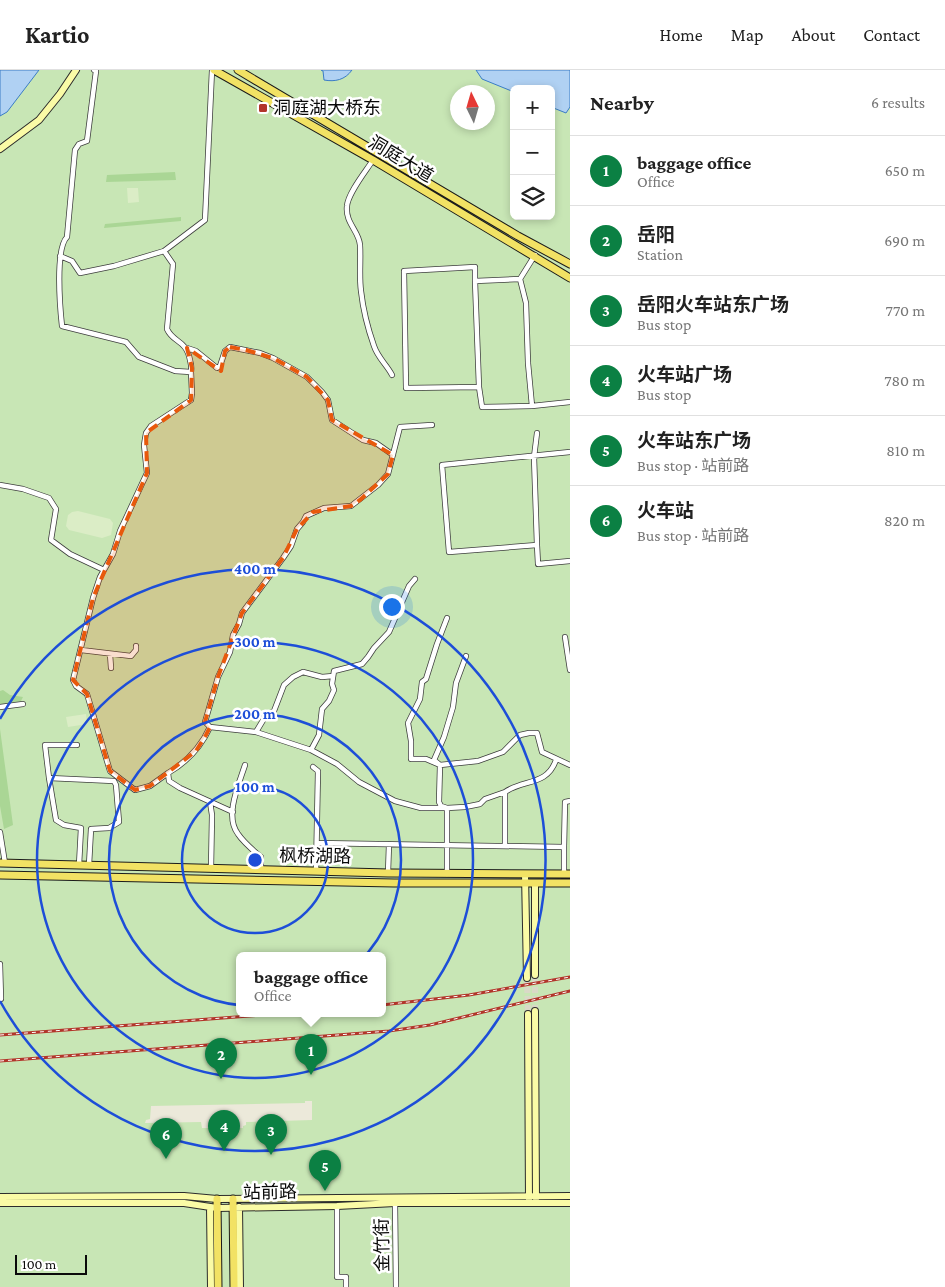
<!DOCTYPE html>
<html lang="en">
<head>
<meta charset="utf-8">
<style>
  body { margin:0; font-family:"Crimson Pro","Noto Sans SC",serif; background:#f6f6f6; color:#222 }
  .controls { position:absolute; right:15px; top:15px; display:grid; overflow:hidden; border-radius:8px; box-shadow:0 2px 8px #0003 }
  .controls button { width:45px; height:45px; display:grid; place-items:center; padding:0; border:0; border-bottom:1px solid #e0e0e0; background:#fff; color:#222; font:25px sans-serif }
  .compass { position:absolute; left:450px; top:15px; width:45px; height:45px; border-radius:50%; background:#fff; box-shadow:0 2px 8px #0003; rotate:355deg }
  .scale { position:absolute; left:15px; bottom:12px; width:72px; box-sizing:border-box; padding-left:5px; border:2px solid #0a0a0a; border-top:0; font-size:14px; line-height:18px; white-space:nowrap; color:#0a0a0a; -webkit-text-stroke:4px #fff; paint-order:stroke }
  .you { position:absolute; left:391px; top:536px; width:18px; height:18px; margin:-12px; border:4px solid #fff; border-radius:50%; background:#1a73e8; box-shadow:0 0 0 8px #1a73e833 }
  .badge { display:grid; place-items:center; width:32px; height:32px; border-radius:50%; background:#0b8043; color:#fff; font-size:16px; font-weight:700 }
  .pin { position:absolute; translate:-50% -41px; filter:drop-shadow(0 1px 2px #0008) }
  .pin::after { content:''; position:absolute; top:26px; width:18px; height:15px; background:inherit; clip-path:polygon(0 0,100% 0,50% 100%) }
  .popup { position:absolute; left:236px; top:882px; width:150px; height:65px; box-sizing:border-box; display:grid; place-content:center; border-radius:8px; background:#fff; filter:drop-shadow(0 1px 4px #0005); font-size:16px; white-space:nowrap; color:#767676 }
  .popup b { font-size:19px; color:#222 }
  .popup::after { content:''; position:absolute; left:50%; top:100%; margin-left:-10px; border:10px solid transparent; border-top-color:#fff }
  .list { margin:0; padding:0; list-style:none }
  h2 { display:flex; justify-content:space-between; align-items:center; height:65px; margin:0; padding:0 20px; font-size:21px }
  h2 small { font-size:16px; font-weight:400; color:#767676 }
  .list li { display:grid; grid-template-columns:32px 1fr auto; gap:15px; align-items:center; box-sizing:border-box; height:70px; padding:0 20px; border-top:1px solid #e0e0e0 }
  .list b { display:block; font-size:19px; white-space:nowrap }
  .list p { margin:0; font-size:16px; white-space:nowrap; color:#767676 }
  .list em { font-size:16px; font-style:normal; color:#767676 }
  .icon { flex:none; width:28px; height:28px; fill:none; stroke:currentColor; stroke-width:2; stroke-linecap:round; stroke-linejoin:round }
  .map { position:relative; flex:none; width:570px; height:1217px; overflow:hidden }
  header { display:flex; align-items:center; gap:30px; box-sizing:border-box; height:70px; padding:0 25px; background:#fff; border-bottom:1px solid #e0e0e0 }
  header strong { font-size:24px }
  nav { display:flex; gap:28px; margin-inline-start:auto; font-size:18px }
  main { display:flex }
  aside { flex:1; background:#fff }
  .map>svg:first-child { display:block }
  .green { fill:#c8e6b5; fill-rule:evenodd }
  .forest { fill:#aad695 }
  .pitch { fill:#dbedc6 }
  .plaza { fill:#ece9da }
  .water { fill:#b0d1f3; stroke:#3a7cc6 }
  .lines { fill:none; stroke-linecap:round; stroke-linejoin:round }
  .secondary-tunnel { stroke:#d9d9c7; stroke-width:6; stroke-dasharray:6 3; stroke-linecap:butt }
  .street-casing { stroke:#3d3d3d; stroke-width:6 }
  .secondary-casing { stroke:#2c2c2c; stroke-width:8 }
  .primary-casing { stroke:#1b1b1b; stroke-width:9 }
  .street { stroke:#fff; stroke-width:4.5 }
  .secondary { stroke:#fafba6; stroke-width:6 }
  .primary { stroke:#f2e264; stroke-width:7 }
  .rail-casing { stroke:#b2352a; stroke-width:3 }
  .rail { stroke:#fff; stroke-width:1; stroke-dasharray:4; stroke-linecap:butt }
  .marked { fill:#e8590c; fill-opacity:0.2; stroke:#e8590c; stroke-width:4; stroke-dasharray:10 6; stroke-linejoin:round }
  .ring { fill:none; stroke:#1d4ed8; stroke-width:2.5 }
  .poi-dot { fill:#b2352a; stroke:#fff; stroke-width:2 }
  .labels { text-anchor:middle; dominant-baseline:central; stroke-width:5; stroke-linejoin:round; paint-order:stroke }
  .poi-label { font-size:18px; fill:#0a0a0a; stroke:#fff; text-anchor:start }
  .street-label { font-size:18px; fill:#0a0a0a; stroke:#fff }
  .centre { fill:#1d4ed8; stroke:#fff; stroke-width:2.5 }
  .ring-label { font-size:15px; text-anchor:middle; font-weight:bold; fill:#1d4ed8; stroke:#fff; stroke-width:5; stroke-linejoin:round; paint-order:stroke }
</style>
</head>
<body>
<header>
<strong>Kartio</strong>
<nav><a>Home</a><a>Map</a><a>About</a><a>Contact</a></nav>
</header>
<main>
<div class="map">
<svg width="570" height="1217" viewBox="0 0 570 1217">
  <rect width="100%" height="100%" fill="#fefde8"/>
  <!-- green -->
  <path class="green" d="M0 0H570V1217H0ZM514 19H551V146H514ZM458 22H488V52H458ZM240 886H382V944H240Z"/>
  <!-- forest -->
  <path class="forest" d="M175 102 176 110 106 112 107 105Z
    M181 147V151L104 158 105 154Z
    M3 620 10 625 23 627 21 631 0 635V621Z
    M0 659 13 755 4 759 0 736Z"/>
  <!-- pitch -->
  <path class="pitch" d="M127 118H138L139 132 128 133Z
    M78 441 110 449 113 453 111 465 102 468 69 460 66 456 68 445 72 442Z
    M86 644 87 654 68 657 66 647Z"/>
  <!-- plaza -->
  <path class="plaza" d="M305 1031H312V1050L246 1052V1055L243 1056V1058H202L201 1052 145 1053 146 1050 150 1049 151 1036 305 1033Z"/>
  <!-- water -->
  <path class="water" d="M0 0H39L7 42 0 46Z
    M321 0H352C345 10 335 12 324 10L323 1Z
    M476 0H570V37L566 43 551 37V19H514V22L482 9Z"/>
  <g class="lines">
    <!-- secondary-tunnel -->
    <path class="secondary-tunnel" d="M527 908 528 944
      M535 941V905"/>
    <!-- street casing -->
    <g class="street-casing">
      <path id="street" d="M373 90C366 101 348 123 347 136 345 153 359 161 360 175 361 190 359 206 361 221 363 239 368 259 374 276 378 288 387 295 392 305
        M164 181 205 150 212 0
        M535 185 520 209 475 211 479 317 482 337 532 336 570 332
        M60 186 72 191 80 203 114 196 164 181 173 194 167 259C173 273 186 269 190 290 191 295 192 297 191 302L175 301 139 287 126 272 62 256C60 238 55 179 67 167L75 80 79 74 87 71 96 1 94 0
        M520 209 526 233 528 293 532 336
        M475 211V197L404 201 406 318 479 317
        M187 278 196 281 217 298 220 296 225 281 230 277 260 283 273 288 307 307 322 322 328 330 332 350 363 370 376 373 393 385
        M537 363 534 387 537 475
        M570 382 442 395 449 482 537 475 538 494 570 491
        M0 415 23 419 49 428 56 439 51 470 70 484 104 500
        M447 548 437 574 426 609 422 612 420 629 408 653 411 671V689H426L440 695 478 691 503 682 520 665 529 663H537L542 682 570 695
        M565 567 570 600
        M81 580 131 586 136 580V576
        M110 584 111 598
        M466 586 456 613 453 637 444 667 434 690 440 695 439 732 441 736 447 738 465 737 480 734 485 729 505 722
        M0 637 23 634
        M210 657 256 662 311 680 337 694 359 712 395 731 421 738H447V804
        M256 662 265 647 274 641 284 615 293 607 303 602 322 607 333 606
        M311 680 319 665 322 639 329 631 334 620 332 614 334 601 362 594 368 587 374 578 389 562 409 516 415 509
        M245 695C239 714 224 746 238 764 244 773 253 780 261 787V800
        M313 697 318 701 316 801
        M168 703 150 716 135 720 110 701 87 624 76 616 73 610 93 528 100 507 113 484 120 461 147 403 144 375 146 363 151 356 191 330 192 323 191 302
        M49 708 45 675H77
        M210 732 212 745 211 799
        M233 742 180 718 169 711 168 703C187 692 201 677 210 657L205 652 218 607 230 582 233 565 239 554 242 543 283 488 291 476 297 459 303 452 306 446 324 438 351 436 378 415 388 404 400 357 432 355
        M0 762 5 793
        M317 773 564 777V804
        M505 776V722C524 709 547 716 556 690
        M564 777 565 732 570 731
        M79 795 81 758 64 755 56 750 49 708 114 711 116 715 119 752 109 758 91 759 89 795
        M388 803 389 774
        M0 894 1 929H0
        M395 1133 396 1217
        M337 1136V1207H346V1217"/>
    </g>
    <!-- secondary casing -->
    <g class="secondary-casing">
      <path id="secondary" d="M0 79 39 50 60 24 76 0
        M525 804 527 908
        M535 814V905
        M535 941 536 1129
        M528 944 529 1130
        M0 1127 184 1126 217 1129 570 1126
        M0 1133H184L217 1138 337 1136 395 1133H570
        M210 1137 211 1217
        M239 1137 240 1217"/>
    </g>
    <!-- primary casing -->
    <g class="primary-casing">
      <path id="primary" d="M214 0 373 90 570 208
        M238 0 518 166 570 194
        M0 793 388 803 570 804
        M0 805 394 813H570
        M217 1129 218 1217
        M233 1129 234 1217"/>
    </g>
    <!-- street -->
    <use href="#street" class="street"/>
    <!-- secondary -->
    <use href="#secondary" class="secondary"/>
    <!-- primary -->
    <use href="#primary" class="primary"/>
    <!-- rail casing -->
    <g class="rail-casing">
      <path id="rail" d="M382 935 469 925 570 907
        M0 965 274 944
        M0 991 389 961 430 955 570 921"/>
    </g>
    <!-- rail -->
    <use href="#rail" class="rail"/>
  </g>
  <!-- marked area -->
  <path class="marked" d="M230 277 246 280 273 288 307 307 328 330 332 350 393 385 388 404 360 430 351 436 313 442 297 459 283 488 242 543 218 607 205 652 210 657 206 665 196 681 150 716 135 720 110 701 87 624 73 610 93 528 147 403 146 363 191 330 192 298 187 278 221 301 225 281Z"/>
  <!-- distance rings -->
  <g class="ring">
    <circle cx="255" cy="790" r="73"/>
    <circle cx="255" cy="790" r="146"/>
    <circle cx="255" cy="790" r="218"/>
    <path d="M0 649A291 291 0 1 1 0 931"/>
  </g>
  <!-- markers -->
  <rect class="poi-dot" x="258" y="33" width="10" height="10" rx="2.5"/>
  <g class="labels">
    <!-- poi labels -->
    <g class="poi-label">
      <text x="273" y="38">洞庭湖大桥东</text>
    </g>
    <!-- street labels -->
    <g class="street-label">
      <text transform="translate(401 89) rotate(31)">洞庭大道</text>
      <text transform="translate(315 786) rotate(1)">枫桥湖路</text>
      <text transform="translate(270 1122) rotate(-1)">站前路</text>
      <text transform="translate(382 1175) rotate(-91)">金竹街</text>
    </g>
  </g>
  <circle cx="255" cy="790" r="8" class="centre"/>
  <g class="ring-label">
    <text x="255" y="504">400 m</text>
    <text x="255" y="577">300 m</text>
    <text x="255" y="649">200 m</text>
    <text x="255" y="722">100 m</text>
  </g>
</svg>
<div class="controls">
<button>+</button>
<button>−</button>
<button><svg class="icon" aria-label="layers" viewBox="0 0 24 24"><path d="M12 4l9 5-9 5-9-5zM3 14l9 5 9-5"/></svg></button>
</div>
<svg class="compass" viewBox="-18 -18 36 36"><path d="M0-13l5 13h-10z" fill="#e53935"/><path d="M0 13l5-13h-10z" fill="#767676"/></svg>
<div class="scale">100 m</div>
<div class="you"></div>
<div class="pin badge" style="left:311px;top:1005px">1</div>
<div class="popup"><b>baggage office</b>Office</div>
<div class="pin badge" style="left:221px;top:1009px">2</div>
<div class="pin badge" style="left:271px;top:1085px">3</div>
<div class="pin badge" style="left:224px;top:1081px">4</div>
<div class="pin badge" style="left:325px;top:1121px">5</div>
<div class="pin badge" style="left:166px;top:1089px">6</div>
</div>
<aside>
<h2>Nearby<small>6 results</small></h2>
<ul class="list">
<li><span class="badge">1</span><div><b>baggage office</b><p>Office</p></div><em>650 m</em></li>
<li><span class="badge">2</span><div><b>岳阳</b><p>Station</p></div><em>690 m</em></li>
<li><span class="badge">3</span><div><b>岳阳火车站东广场</b><p>Bus stop</p></div><em>770 m</em></li>
<li><span class="badge">4</span><div><b>火车站广场</b><p>Bus stop</p></div><em>780 m</em></li>
<li><span class="badge">5</span><div><b>火车站东广场</b><p>Bus stop · 站前路</p></div><em>810 m</em></li>
<li><span class="badge">6</span><div><b>火车站</b><p>Bus stop · 站前路</p></div><em>820 m</em></li>
</ul>
</aside>
</main>
</body>
</html>
